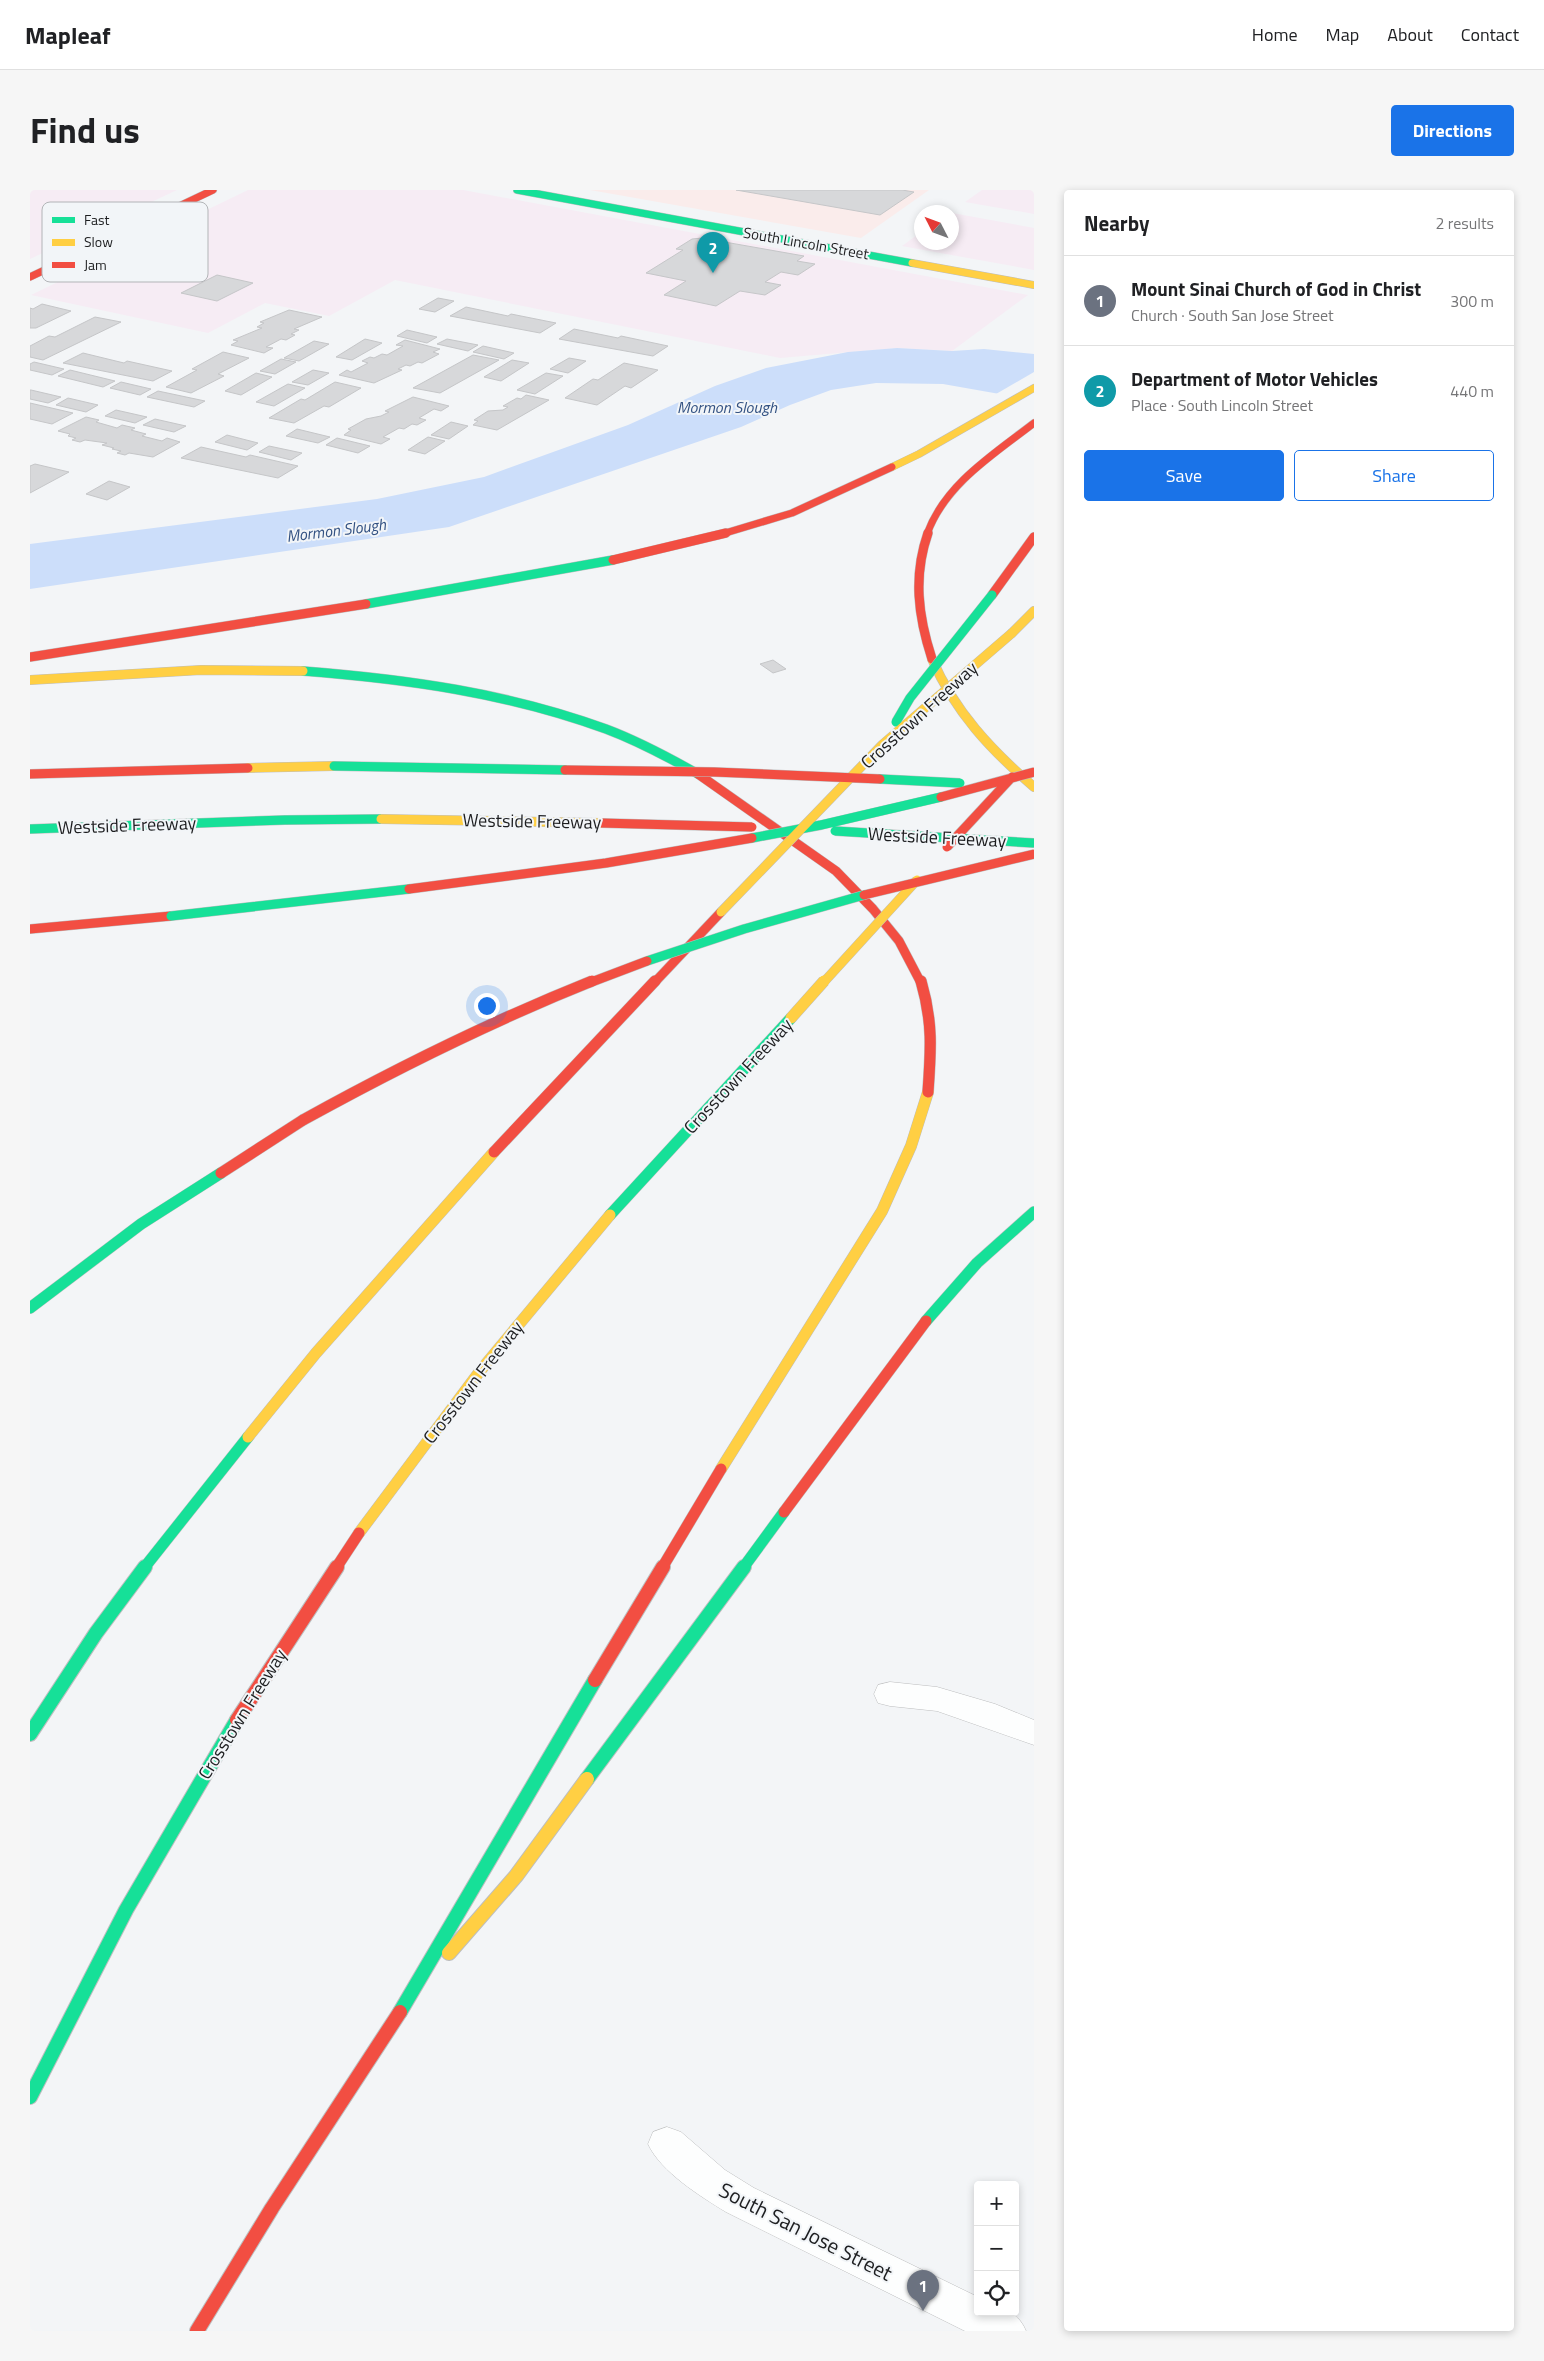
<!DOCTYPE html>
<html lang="en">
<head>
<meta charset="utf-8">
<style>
  body { margin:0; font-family:"Titillium Web",sans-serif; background:#f6f6f6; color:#202124 }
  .controls { position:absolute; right:15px; bottom:15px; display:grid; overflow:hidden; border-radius:5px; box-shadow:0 2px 8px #0003 }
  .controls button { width:45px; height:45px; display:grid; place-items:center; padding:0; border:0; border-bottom:1px solid #e0e0e0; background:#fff; color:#202124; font:25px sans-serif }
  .compass { position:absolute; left:884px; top:15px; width:45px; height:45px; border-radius:50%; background:#fff; box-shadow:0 2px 8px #0003; rotate:312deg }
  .you { position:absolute; left:456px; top:815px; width:18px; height:18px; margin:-12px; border:4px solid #fff; border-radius:50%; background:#1a73e8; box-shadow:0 0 0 8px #1a73e833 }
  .badge { display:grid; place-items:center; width:32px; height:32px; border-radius:50%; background:#1a73e8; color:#fff; font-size:16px; font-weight:700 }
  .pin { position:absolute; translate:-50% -41px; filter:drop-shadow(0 1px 2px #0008) }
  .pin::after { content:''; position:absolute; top:26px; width:18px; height:15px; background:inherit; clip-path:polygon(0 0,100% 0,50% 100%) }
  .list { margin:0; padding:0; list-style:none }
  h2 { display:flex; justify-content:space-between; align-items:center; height:65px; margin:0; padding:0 20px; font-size:21px }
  h2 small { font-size:16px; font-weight:400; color:#757577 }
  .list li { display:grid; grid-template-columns:32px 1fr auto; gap:15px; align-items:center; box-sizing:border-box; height:90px; padding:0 20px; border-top:1px solid #e0e0e0 }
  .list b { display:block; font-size:19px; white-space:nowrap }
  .list p { margin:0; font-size:16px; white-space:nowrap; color:#757577 }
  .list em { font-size:16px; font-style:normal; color:#757577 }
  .actions { display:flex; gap:10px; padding:15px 20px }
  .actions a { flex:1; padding:11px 0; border:1px solid #1a73e8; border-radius:5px; text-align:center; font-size:18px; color:#1a73e8 }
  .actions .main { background:#1a73e8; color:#fff }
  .icon { flex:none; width:28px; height:28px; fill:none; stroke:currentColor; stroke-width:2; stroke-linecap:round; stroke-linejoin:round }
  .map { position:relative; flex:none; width:1004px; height:2141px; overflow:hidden; border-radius:5px }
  header { display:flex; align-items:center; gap:30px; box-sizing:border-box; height:70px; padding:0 25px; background:#fff; border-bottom:1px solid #e0e0e0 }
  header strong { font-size:24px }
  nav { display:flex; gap:28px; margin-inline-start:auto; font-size:18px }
  .intro { display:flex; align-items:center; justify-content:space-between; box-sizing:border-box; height:120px; padding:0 30px }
  h1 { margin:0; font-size:35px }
  .button { padding:12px 22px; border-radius:5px; background:#1a73e8; color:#fff; font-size:18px; font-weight:700 }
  main { display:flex; gap:30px; padding:0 30px }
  aside { flex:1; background:#fff; border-radius:5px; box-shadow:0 2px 8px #0003 }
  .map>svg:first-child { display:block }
  .commercial { fill:#f6ecf4 }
  .industrial { fill:#faeceb }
  .water { fill:#ccdefa }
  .pier { fill:#f3f5f7 }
  .building { fill:#d7d8da; stroke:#c5c6c8 }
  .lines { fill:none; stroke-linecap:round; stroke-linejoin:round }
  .street-casing { stroke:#bdbebf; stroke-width:1 }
  .fast-far3-casing { stroke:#bdbebf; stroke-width:8 }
  .fast-far2-casing { stroke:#bdbebf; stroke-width:10 }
  .fast-far1-casing { stroke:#bdbebf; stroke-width:12 }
  .fast-casing { stroke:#bdbebf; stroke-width:16 }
  .slow-far3-casing { stroke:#bdbebf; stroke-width:8 }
  .slow-far2-casing { stroke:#bdbebf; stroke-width:10 }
  .slow-far1-casing { stroke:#bdbebf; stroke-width:12 }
  .slow-casing { stroke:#bdbebf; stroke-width:16 }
  .jam-far3-casing { stroke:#bdbebf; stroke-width:8 }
  .jam-far2-casing { stroke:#bdbebf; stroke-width:10 }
  .jam-far1-casing { stroke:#bdbebf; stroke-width:12 }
  .jam-casing { stroke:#bdbebf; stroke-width:16 }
  .street { fill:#fdfefe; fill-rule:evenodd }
  .fast-far3 { stroke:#16e098; stroke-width:7 }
  .fast-far2 { stroke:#16e098; stroke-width:9 }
  .fast-far1 { stroke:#16e098; stroke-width:11 }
  .fast { stroke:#16e098; stroke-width:14 }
  .slow-far3 { stroke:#ffcf43; stroke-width:7 }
  .slow-far2 { stroke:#ffcf43; stroke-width:9 }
  .slow-far1 { stroke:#ffcf43; stroke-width:11 }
  .slow { stroke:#ffcf43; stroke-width:14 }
  .jam-far3 { stroke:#f24e42; stroke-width:7 }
  .jam-far2 { stroke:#f24e42; stroke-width:9 }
  .jam-far1 { stroke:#f24e42; stroke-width:11 }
  .jam { stroke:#f24e42; stroke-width:14 }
  .fast-bridge-casing { stroke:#bdbebf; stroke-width:10; stroke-linecap:butt }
  .slow-bridge-far1-casing { stroke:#bdbebf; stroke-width:10; stroke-linecap:butt }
  .slow-bridge-casing { stroke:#bdbebf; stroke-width:12; stroke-linecap:butt }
  .jam-bridge-far1-casing { stroke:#bdbebf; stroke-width:10; stroke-linecap:butt }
  .jam-bridge-casing { stroke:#bdbebf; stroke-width:12; stroke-linecap:butt }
  .fast-bridge { stroke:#16e098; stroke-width:9 }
  .slow-bridge-far1 { stroke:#ffcf43; stroke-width:9 }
  .slow-bridge { stroke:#ffcf43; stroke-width:11 }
  .jam-bridge-far1 { stroke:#f24e42; stroke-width:9 }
  .jam-bridge { stroke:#f24e42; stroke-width:11 }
  .labels { text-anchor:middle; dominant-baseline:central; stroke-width:4; stroke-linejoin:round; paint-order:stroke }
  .far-street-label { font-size:15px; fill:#1d1e20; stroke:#f2f5f8 }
  .far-water-label { font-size:16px; font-style:italic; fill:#325182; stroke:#f2f5f8 }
  .street-label { font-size:18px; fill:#1d1e20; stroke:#f2f5f8 }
  .near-street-label { font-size:21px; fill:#1d1e20; stroke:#f2f5f8 }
  .key { fill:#f2f5f8; stroke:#b2b4b7; stroke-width:1 }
  .key-label { font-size:14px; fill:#1d1e20 }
</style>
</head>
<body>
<header>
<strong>Mapleaf</strong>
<nav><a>Home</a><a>Map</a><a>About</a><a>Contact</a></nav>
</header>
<div class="intro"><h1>Find us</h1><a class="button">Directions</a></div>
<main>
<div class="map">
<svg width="1004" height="2141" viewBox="0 0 1004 2141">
  <rect width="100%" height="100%" fill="#f3f5f7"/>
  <!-- commercial -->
  <path class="commercial" d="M0 0H147L0 69Z
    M218 0H433L998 105 922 161 867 158 750 168 365 90 299 126 235 113 178 143 1 105Z
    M952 0H1004V24L935 12Z
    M922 23 1004 38V80L872 56 891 42 892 52H922Z"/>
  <!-- industrial -->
  <path class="industrial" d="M560 0H899L831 48Z"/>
  <!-- water -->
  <path class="water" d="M867 158 922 161 954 159 1004 164V210L913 194 846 193 801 200 760 215 711 237 419 337 0 399V354L347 309 454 287 598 235 685 196 736 178 818 162Z"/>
  <!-- pier -->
  <path class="pier" d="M1004 182V212L966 204Z"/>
  <!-- building -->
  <path class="building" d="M706 0H872L884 2 850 25Z
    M672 48 774 66 767 71 785 74 768 85 751 82 735 92 751 95 735 105 710 101 686 116 634 105 656 91 616 83 653 60 646 59 662 49Z
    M187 85 223 93 187 111 151 103Z
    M408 108 424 111 405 122 389 119Z
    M12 114 41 121 6 138H0V118L3 119Z
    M436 117 478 126 481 124 526 133 510 143 420 126Z
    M259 120 292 127 264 139 269 140 261 144 265 145 256 150 251 149 236 157 243 158 234 163 201 155 208 151 203 150 232 138 227 137 234 133 230 132Z
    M65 127 91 132 13 170 0 167V156L19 146 25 147Z
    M544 139 588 148 591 146 638 156 623 166 529 149Z
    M377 140 407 147 397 153 367 146Z
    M335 149 352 153 322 170 306 167Z
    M417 149 448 155 438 161 407 154Z
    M375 150 410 159 403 162 409 164 392 173 388 172 380 176 376 175 368 179 372 180 344 193 309 185 317 180 321 182 338 173 332 171 340 167 344 168 352 164 357 165 373 156 366 155Z
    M284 151 299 154 269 171 254 168Z
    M453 156 484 163 474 169 443 162Z
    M193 162 219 168 188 184 194 186 161 203 136 197 167 180 162 179Z
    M53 163 94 173 97 171 142 181 123 191 33 173Z
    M443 165 469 170 410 203 383 198Z
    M539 168 556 171 538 183 520 179Z
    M251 169 266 172 245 184 230 181Z
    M482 170 499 173 471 191 454 187Z
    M4 172 34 179 22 185 0 180V174Z
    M594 173 628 180 601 198 595 196 567 215 535 208 563 189 568 190Z
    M40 180 85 191 73 197 28 186Z
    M283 180 299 183 278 195 262 192Z
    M226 183 242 187 211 205 195 201Z
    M516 183 533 186 505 204 487 200Z
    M91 192 121 199 110 205 80 198Z
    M305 192 331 198 299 217 294 216 264 233 239 228 271 209 275 210Z
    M258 194 275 198 244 216 226 212Z
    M0 200H1L31 207 18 213 0 209Z
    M128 201 175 211 164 217 117 207Z
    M496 205 519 210 467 240 443 235 448 231 444 230 458 221 473 220 478 217 473 216 487 208 491 209Z
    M383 207 419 216 411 221 404 219 389 228 396 230 387 235 382 234 374 239 369 238 353 247 360 249 351 254 314 245 321 240 318 239 336 229 351 226 359 222 355 221Z
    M38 208 68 215 56 222 26 215Z
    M0 213 43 223 22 234 0 229Z
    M86 220 117 227 105 233 75 226Z
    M56 227 69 230 66 232 87 238 92 235 105 238 101 240 116 244 112 246 132 251 137 248 150 252 123 267 99 263 95 265 87 263 91 261 82 259 84 258 72 255 77 253 55 250 50 252 42 250 46 248 38 246 40 244 28 241Z
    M125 229 156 236 144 242 113 235Z
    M421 232 438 236 419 249 401 245Z
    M267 239 300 247 288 253 256 246Z
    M197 245 228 253 217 260 185 252Z
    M398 247 415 251 395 264 378 260Z
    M307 248 340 256 328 263 296 255Z
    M239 256 272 263 261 270 229 262Z
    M171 257 216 267 220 265 268 276 248 288 151 268Z
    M5 274 39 282 0 303V276Z
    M79 291 100 297 77 310 56 304Z
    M743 470 756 479 743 483 730 474Z"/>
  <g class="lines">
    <!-- street casing -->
    <g class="street-casing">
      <path id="street" d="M860 1492 907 1497 965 1514 1004 1530V1555L907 1521 860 1516 848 1513 844 1504 848 1495Z
        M637 1937 651 1942 695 1980 724 1998 948 2107V2122C971 2122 986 2117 996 2141H935L696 2022C670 2006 631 1982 618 1954L623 1942Z"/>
    </g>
    <!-- fast-far3 casing -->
    <g class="fast-far3-casing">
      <path id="fast-far3" d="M487 0 882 73"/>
    </g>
    <!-- fast-far2 casing -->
    <g class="fast-far2-casing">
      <path id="fast-far2" d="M336 414 583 370
        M273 481C376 489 478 503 576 539 608 551 638 567 668 584
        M0 639 255 630 351 629"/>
    </g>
    <!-- fast-far1 casing -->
    <g class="fast-far1-casing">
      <path id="fast-far1" d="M580 1025 761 828
        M0 1118 111 1034 191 983
        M896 1131 947 1073 1004 1022
        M114 1378 218 1247
        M713 1378 754 1322"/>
    </g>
    <!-- fast casing -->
    <g class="fast-casing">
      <path id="fast" d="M0 1544 66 1443 115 1377
        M557 1589 714 1377
        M370 1822 565 1490
        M0 1907 96 1720 207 1530"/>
    </g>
    <!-- slow-far3 casing -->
    <g class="slow-far3-casing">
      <path id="slow-far3" d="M882 73 1004 95
        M862 277 889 264 1004 198"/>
    </g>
    <!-- slow-far2 casing -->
    <g class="slow-far2-casing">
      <path id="slow-far2" d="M982 443 1004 421
        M902 469C925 522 961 560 1004 597
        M0 490 171 480 273 481
        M218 578 304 576"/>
    </g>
    <!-- slow-far1 casing -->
    <g class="slow-far1-casing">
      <path id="slow-far1" d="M218 1247 286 1163 464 962
        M691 1279 852 1021 881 956 898 902
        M329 1343 450 1181 580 1025"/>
    </g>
    <!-- slow casing -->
    <g class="slow-casing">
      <path id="slow" d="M419 1763 486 1686 557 1589"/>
    </g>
    <!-- jam-far3 casing -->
    <g class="jam-far3-casing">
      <path id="jam-far3" d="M0 87 183 0
        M692 344 762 323 862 277
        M897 344C915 294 964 264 1004 233"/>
    </g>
    <!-- jam-far2 casing -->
    <g class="jam-far2-casing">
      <path id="jam-far2" d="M898 343C883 386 888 426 902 469
        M583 370 696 343
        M962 405 1004 347
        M0 467 336 414
        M0 584 218 578
        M668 584 806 681 843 719 869 751 891 793
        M0 739 141 726
        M624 793 691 722"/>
    </g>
    <!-- jam-far1 casing -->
    <g class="jam-far1-casing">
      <path id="jam-far1" d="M891 791C903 832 901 860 898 902
        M464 962 625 791
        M191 983 273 930
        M754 1322 896 1131
        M306 1378 329 1343
        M632 1378 691 1279"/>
    </g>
    <!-- jam casing -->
    <g class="jam-casing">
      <path id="jam" d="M565 1490 633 1377
        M207 1530 307 1377
        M167 2141 242 2018 370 1822"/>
    </g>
    <!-- street -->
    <use href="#street" class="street"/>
    <!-- fast-far3 -->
    <use href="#fast-far3" class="fast-far3"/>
    <!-- fast-far2 -->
    <use href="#fast-far2" class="fast-far2"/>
    <!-- fast-far1 -->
    <use href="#fast-far1" class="fast-far1"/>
    <!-- fast -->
    <use href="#fast" class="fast"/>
    <!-- slow-far3 -->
    <use href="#slow-far3" class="slow-far3"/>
    <!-- slow-far2 -->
    <use href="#slow-far2" class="slow-far2"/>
    <!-- slow-far1 -->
    <use href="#slow-far1" class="slow-far1"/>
    <!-- slow -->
    <use href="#slow" class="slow"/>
    <!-- jam-far3 -->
    <use href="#jam-far3" class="jam-far3"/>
    <!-- jam-far2 -->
    <use href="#jam-far2" class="jam-far2"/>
    <!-- jam-far1 -->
    <use href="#jam-far1" class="jam-far1"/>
    <!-- jam -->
    <use href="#jam" class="jam"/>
    <!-- fast-bridge casing -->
    <g class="fast-bridge-casing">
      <path id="fast-bridge" d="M866 532 880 508 962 405
        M304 576 535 580
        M850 589 930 593
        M805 641 1004 653
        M722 648 791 635 911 607
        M141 726 379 699
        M617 771 714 739 834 705"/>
    </g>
    <!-- slow-bridge-far1 casing -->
    <g class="slow-bridge-far1-casing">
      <path id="slow-bridge-far1" d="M351 629 571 633
        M691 722 852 555 982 443
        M793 793 887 690"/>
    </g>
    <!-- slow-bridge casing -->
    <g class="slow-bridge-casing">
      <path id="slow-bridge" d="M761 828 794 791"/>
    </g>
    <!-- jam-bridge-far1 casing -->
    <g class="jam-bridge-far1-casing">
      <path id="jam-bridge-far1" d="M535 580 684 582 850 589
        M911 607 1004 582
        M571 633 722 637
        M917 657 982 587
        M379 699 576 673 722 648
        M834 705 1004 664
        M559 793 617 771"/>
    </g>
    <!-- jam-bridge casing -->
    <g class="jam-bridge-casing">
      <path id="jam-bridge" d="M273 930C367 878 462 831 562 791"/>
    </g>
    <!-- fast-bridge -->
    <use href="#fast-bridge" class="fast-bridge"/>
    <!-- slow-bridge-far1 -->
    <use href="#slow-bridge-far1" class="slow-bridge-far1"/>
    <!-- slow-bridge -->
    <use href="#slow-bridge" class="slow-bridge"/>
    <!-- jam-bridge-far1 -->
    <use href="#jam-bridge-far1" class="jam-bridge-far1"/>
    <!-- jam-bridge -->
    <use href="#jam-bridge" class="jam-bridge"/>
  </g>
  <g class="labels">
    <!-- far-street labels -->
    <g class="far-street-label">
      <text transform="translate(776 53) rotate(10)">South Lincoln Street</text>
    </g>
    <!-- far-water labels -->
    <g class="far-water-label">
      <text x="697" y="217">Mormon Slough</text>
      <text transform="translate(306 340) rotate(-7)">Mormon Slough</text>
    </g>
    <!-- street labels -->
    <g class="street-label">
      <text transform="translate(889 525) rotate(-42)">Crosstown Freeway</text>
      <text transform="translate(502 631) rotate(1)">Westside Freeway</text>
      <text transform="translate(97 635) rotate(-2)">Westside Freeway</text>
      <text transform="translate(907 647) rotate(3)">Westside Freeway</text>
      <text transform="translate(708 886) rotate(-47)">Crosstown Freeway</text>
      <text transform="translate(443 1192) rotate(-52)">Crosstown Freeway</text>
      <text transform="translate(212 1524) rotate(-58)">Crosstown Freeway</text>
    </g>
    <!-- near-street labels -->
    <g class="near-street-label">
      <text transform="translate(776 2041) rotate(27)">South San Jose Street</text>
    </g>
  </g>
  <!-- legend -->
  <rect x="12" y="12" width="166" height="80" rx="8" class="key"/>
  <rect x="22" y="27" width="23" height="6" fill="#16e098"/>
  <rect x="22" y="49" width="23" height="7" fill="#ffcf43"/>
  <rect x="22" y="72" width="23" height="6" fill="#f24e42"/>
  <g class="key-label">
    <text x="54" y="35">Fast</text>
    <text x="54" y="57">Slow</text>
    <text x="54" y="80">Jam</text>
  </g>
</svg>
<div class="controls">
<button>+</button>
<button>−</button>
<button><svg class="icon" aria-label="locate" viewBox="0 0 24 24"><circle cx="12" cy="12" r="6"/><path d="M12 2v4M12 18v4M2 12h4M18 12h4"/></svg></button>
</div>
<svg class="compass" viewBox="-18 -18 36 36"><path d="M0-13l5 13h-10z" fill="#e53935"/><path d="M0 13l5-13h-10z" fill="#757577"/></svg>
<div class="you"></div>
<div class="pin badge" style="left:893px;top:2121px;background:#6b7280">1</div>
<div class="pin badge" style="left:683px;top:83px;background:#0f9aa8">2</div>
</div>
<aside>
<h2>Nearby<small>2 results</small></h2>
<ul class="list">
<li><span class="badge" style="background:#6b7280">1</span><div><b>Mount Sinai Church of God in Christ</b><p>Church · South San Jose Street</p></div><em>300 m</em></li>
<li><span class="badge" style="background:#0f9aa8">2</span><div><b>Department of Motor Vehicles</b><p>Place · South Lincoln Street</p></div><em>440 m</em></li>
</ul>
<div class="actions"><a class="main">Save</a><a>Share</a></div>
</aside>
</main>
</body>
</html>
